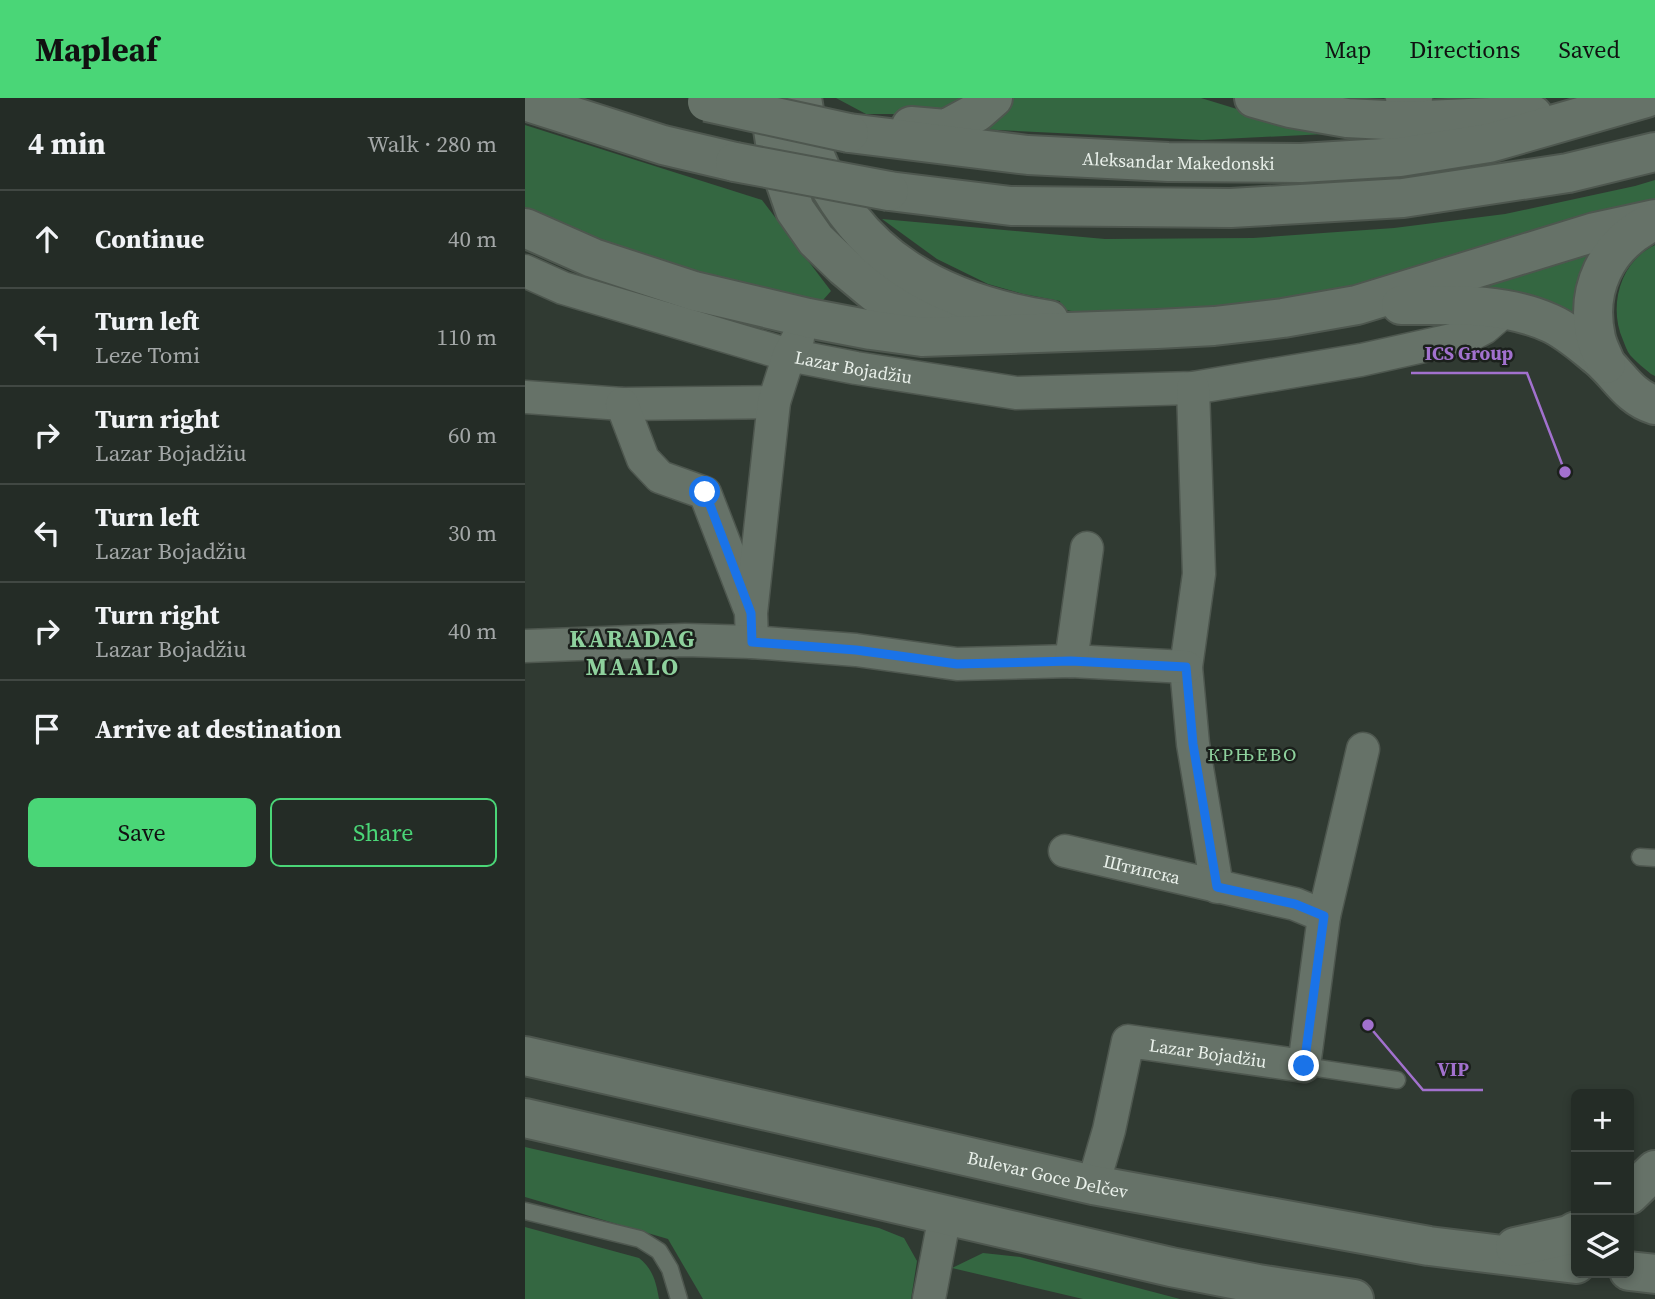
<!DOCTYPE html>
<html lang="en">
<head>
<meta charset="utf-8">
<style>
  body { margin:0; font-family:"Source Serif 4",serif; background:#303832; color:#f1f3f6 }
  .controls { position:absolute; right:21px; bottom:21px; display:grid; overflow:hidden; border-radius:10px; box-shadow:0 4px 10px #0003 }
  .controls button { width:63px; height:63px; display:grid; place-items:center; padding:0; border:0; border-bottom:2px solid #414843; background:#242c26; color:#f1f3f6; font:35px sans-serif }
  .stop { position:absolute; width:21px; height:21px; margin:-16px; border:5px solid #1a73e8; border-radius:50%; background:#fff }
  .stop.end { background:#1a73e8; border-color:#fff; box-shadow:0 2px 7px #0008 }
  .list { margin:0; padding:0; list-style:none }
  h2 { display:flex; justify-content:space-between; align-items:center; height:91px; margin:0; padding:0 28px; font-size:30px }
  h2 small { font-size:23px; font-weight:400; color:#a3a7a7 }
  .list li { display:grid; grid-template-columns:46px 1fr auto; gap:21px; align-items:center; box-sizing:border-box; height:98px; padding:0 28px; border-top:2px solid #414843 }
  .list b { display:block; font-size:26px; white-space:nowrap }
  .list p { margin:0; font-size:23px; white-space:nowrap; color:#a3a7a7 }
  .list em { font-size:23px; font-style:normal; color:#a3a7a7 }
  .actions { display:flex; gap:14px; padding:21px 28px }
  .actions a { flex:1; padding:16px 0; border:2px solid #4ad677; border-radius:10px; text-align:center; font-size:24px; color:#4ad677 }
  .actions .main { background:#4ad677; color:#111 }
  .icon { flex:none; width:38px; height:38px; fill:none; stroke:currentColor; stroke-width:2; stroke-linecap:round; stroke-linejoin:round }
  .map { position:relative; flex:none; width:1130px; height:1201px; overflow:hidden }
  header { display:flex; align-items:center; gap:42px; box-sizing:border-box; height:98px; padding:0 35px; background:#4ad677; color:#111 }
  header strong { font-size:33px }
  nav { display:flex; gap:38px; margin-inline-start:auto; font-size:24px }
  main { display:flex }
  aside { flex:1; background:#242c26 }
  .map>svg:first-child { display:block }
  .green { fill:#346741 }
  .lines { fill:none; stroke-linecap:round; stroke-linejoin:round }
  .service-casing { stroke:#4e574f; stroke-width:19 }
  .minor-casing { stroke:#4e574f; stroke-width:35 }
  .tertiary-casing { stroke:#4e574f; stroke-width:42 }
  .service { stroke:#667268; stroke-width:16 }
  .minor { stroke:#667268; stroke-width:32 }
  .tertiary { stroke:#667268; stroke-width:38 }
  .tertiary-bridge-casing { stroke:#4e574f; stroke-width:42; stroke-linecap:butt }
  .tertiary-bridge { stroke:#667268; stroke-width:38 }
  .route { stroke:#1a73e8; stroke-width:9 }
  .labels { text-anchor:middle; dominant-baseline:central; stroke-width:5; stroke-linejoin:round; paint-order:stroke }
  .street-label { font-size:18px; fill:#e9f0ea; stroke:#1b201c }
  .neighbourhood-label { font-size:19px; letter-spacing:2px; fill:#8ed19d; stroke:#1b201c }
  .district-label { font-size:24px; font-weight:bold; letter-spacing:2px; fill:#8ed19d; stroke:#1b201c }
  .leader { fill:none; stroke:#a271ce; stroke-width:2.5 }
  .callout-dot { fill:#a271ce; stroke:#1b201c; stroke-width:2.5 }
  .callout-label { font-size:19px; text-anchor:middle; font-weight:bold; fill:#a271ce; stroke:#1b201c; stroke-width:5; stroke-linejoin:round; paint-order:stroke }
</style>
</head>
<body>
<header>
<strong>Mapleaf</strong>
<nav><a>Map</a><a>Directions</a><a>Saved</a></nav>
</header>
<main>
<aside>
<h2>4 min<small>Walk · 280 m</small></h2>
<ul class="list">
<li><svg class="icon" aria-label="ahead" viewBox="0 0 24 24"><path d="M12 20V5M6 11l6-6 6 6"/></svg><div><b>Continue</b></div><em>40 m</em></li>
<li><svg class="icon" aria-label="left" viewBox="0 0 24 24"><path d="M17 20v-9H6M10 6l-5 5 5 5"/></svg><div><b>Turn left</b><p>Leze Tomi</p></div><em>110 m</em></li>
<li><svg class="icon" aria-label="right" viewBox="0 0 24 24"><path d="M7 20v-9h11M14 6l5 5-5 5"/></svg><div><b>Turn right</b><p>Lazar Bojadžiu</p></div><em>60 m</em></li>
<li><svg class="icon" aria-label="left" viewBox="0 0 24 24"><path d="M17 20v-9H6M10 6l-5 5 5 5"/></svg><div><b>Turn left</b><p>Lazar Bojadžiu</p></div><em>30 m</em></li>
<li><svg class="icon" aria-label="right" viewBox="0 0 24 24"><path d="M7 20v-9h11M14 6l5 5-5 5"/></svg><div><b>Turn right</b><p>Lazar Bojadžiu</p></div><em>40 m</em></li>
<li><svg class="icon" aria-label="arrive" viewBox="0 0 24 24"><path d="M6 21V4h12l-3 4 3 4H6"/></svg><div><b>Arrive at destination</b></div></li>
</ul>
<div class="actions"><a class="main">Save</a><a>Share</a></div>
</aside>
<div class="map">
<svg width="1130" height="1201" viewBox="0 0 1130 1201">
  <rect width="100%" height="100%" fill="#303a32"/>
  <!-- green -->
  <path class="green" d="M311 0H454L427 16H341Z
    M478 0H676L754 24 802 30 801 36 677 42 452 31Z
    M0 27 237 102 306 193 291 210 161 180 0 117Z
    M1130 82V106L792 203 578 219 536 211 535 203 498 196 463 186 412 161 357 121 580 141 728 140 869 130 980 116 1110 88Z
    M1130 147V278L1126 276C1119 270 1111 264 1105 257 1102 253 1100 247 1098 242 1083 209 1095 163 1130 147Z
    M1070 152 1051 217C1017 196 978 197 938 193Z
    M0 1049 354 1130 379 1140 392 1163 386 1201H178L143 1141 0 1099Z
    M0 1129 114 1160C128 1171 131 1184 134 1201H0Z
    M458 1155 495 1159 655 1201H558L427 1170Z"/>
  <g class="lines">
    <!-- service casing -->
    <g class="service-casing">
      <path id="service" d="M1115 759 1130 760
        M779 968 872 982
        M0 1113 115 1141 134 1153 145 1171 154 1201"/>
    </g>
    <!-- minor casing -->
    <g class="minor-casing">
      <g id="minor">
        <path d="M877 0H891"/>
        <path id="s1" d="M0 173 38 190 264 257 331 270 491 295 668 290 836 262 944 238 959 230 980 212"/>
        <path d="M668 290 674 476 661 569 668 646 692 789"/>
        <path d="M0 299 97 306 249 304"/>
        <path d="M97 306 118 361 135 379 180 395 224 509"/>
        <path d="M227 544 226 515 249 304 264 257 273 240"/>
        <path d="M0 548 160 542 227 544 331 552 432 566 546 563 661 569"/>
        <path d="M546 563 562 450"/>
        <path id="s2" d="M540 753 770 806 799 818"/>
        <path id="s3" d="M568 1087 584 1032 603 943 779 968 799 818 838 651"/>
        <path d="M404 1201 420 1117"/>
      </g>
    </g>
    <!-- tertiary casing -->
    <g class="tertiary-casing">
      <g id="tertiary">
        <path d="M243 0 253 63 270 112 291 142 319 169 349 194 385 215 423 229"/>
        <path d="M277 0C280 17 282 36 288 53 329 159 416 205 524 222"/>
        <path d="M729 0 765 10 822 20 880 23 1008 17"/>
        <path d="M0 3 138 47 210 64"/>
        <path d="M386 28 421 31 452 14 468 0"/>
        <path id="s4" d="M324 35 503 57 643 64 776 65 875 59 964 45 1121 0"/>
        <path d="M364 93 486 108 706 110 878 100 1043 75 1130 54"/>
        <path d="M0 130 68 160 169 193 283 220 346 232 397 239 632 231 689 228 758 220 832 207 1070 134 1130 121"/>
        <path d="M876 207C925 207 979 204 1025 225 1043 233 1058 247 1073 259 1093 275 1103 299 1130 307"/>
        <path d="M1081 266C1078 258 1073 249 1071 240 1060 191 1081 148 1125 125"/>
        <path id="s5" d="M0 958 568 1087 904 1148 1051 1166"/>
        <path d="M0 1020 646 1169 733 1186 829 1201"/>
        <path d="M1104 1097 1130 1072"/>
        <path d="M990 1149 1044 1137 1051 1133"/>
        <path d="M1104 1173 1130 1176"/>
      </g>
    </g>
    <!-- service -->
    <use href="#service" class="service"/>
    <!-- minor -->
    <use href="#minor" class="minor"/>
    <!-- tertiary -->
    <use href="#tertiary" class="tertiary"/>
    <!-- tertiary-bridge casing -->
    <g class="tertiary-bridge-casing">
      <path id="tertiary-bridge" d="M182 4 324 35
        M210 64 364 93"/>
    </g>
    <!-- tertiary-bridge -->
    <use href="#tertiary-bridge" class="tertiary-bridge"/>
  </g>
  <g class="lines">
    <!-- route -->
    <path class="route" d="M180 394 226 515 227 544 331 552 432 566 546 563 661 569 668 646 692 789 770 806 799 818 779 968"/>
  </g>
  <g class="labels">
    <!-- street labels -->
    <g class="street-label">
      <text stroke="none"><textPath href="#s4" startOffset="331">Aleksandar Makedonski</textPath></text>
      <text stroke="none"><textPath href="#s1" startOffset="343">Lazar Bojadžiu</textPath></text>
      <text stroke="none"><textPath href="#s2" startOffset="79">Штипска</textPath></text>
      <text stroke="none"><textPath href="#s3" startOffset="229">Lazar Bojadžiu</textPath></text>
      <text stroke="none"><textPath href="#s5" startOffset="536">Bulevar Goce Delčev</textPath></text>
    </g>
    <!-- neighbourhood labels -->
    <g class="neighbourhood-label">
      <text x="728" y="656">КРЊЕВО</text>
    </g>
    <!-- district labels -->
    <g class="district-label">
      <text x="108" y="540">KARADAG<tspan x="108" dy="28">MAАLO</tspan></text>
    </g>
  </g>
  <!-- callouts -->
  <path class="leader" d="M1040 374L1002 275H886M843 927L898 992H958"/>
  <g class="callout-dot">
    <circle cx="1040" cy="374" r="7"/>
    <circle cx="843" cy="927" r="7"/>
  </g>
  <g class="callout-label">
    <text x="944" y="262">ICS Group</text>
    <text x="928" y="978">VIP</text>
  </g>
</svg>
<div class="controls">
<button>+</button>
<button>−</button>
<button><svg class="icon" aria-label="layers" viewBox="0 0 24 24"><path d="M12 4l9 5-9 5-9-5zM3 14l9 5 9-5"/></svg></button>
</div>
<div class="stop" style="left:180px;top:394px"></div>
<div class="stop end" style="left:779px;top:968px"></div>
</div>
</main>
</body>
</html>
